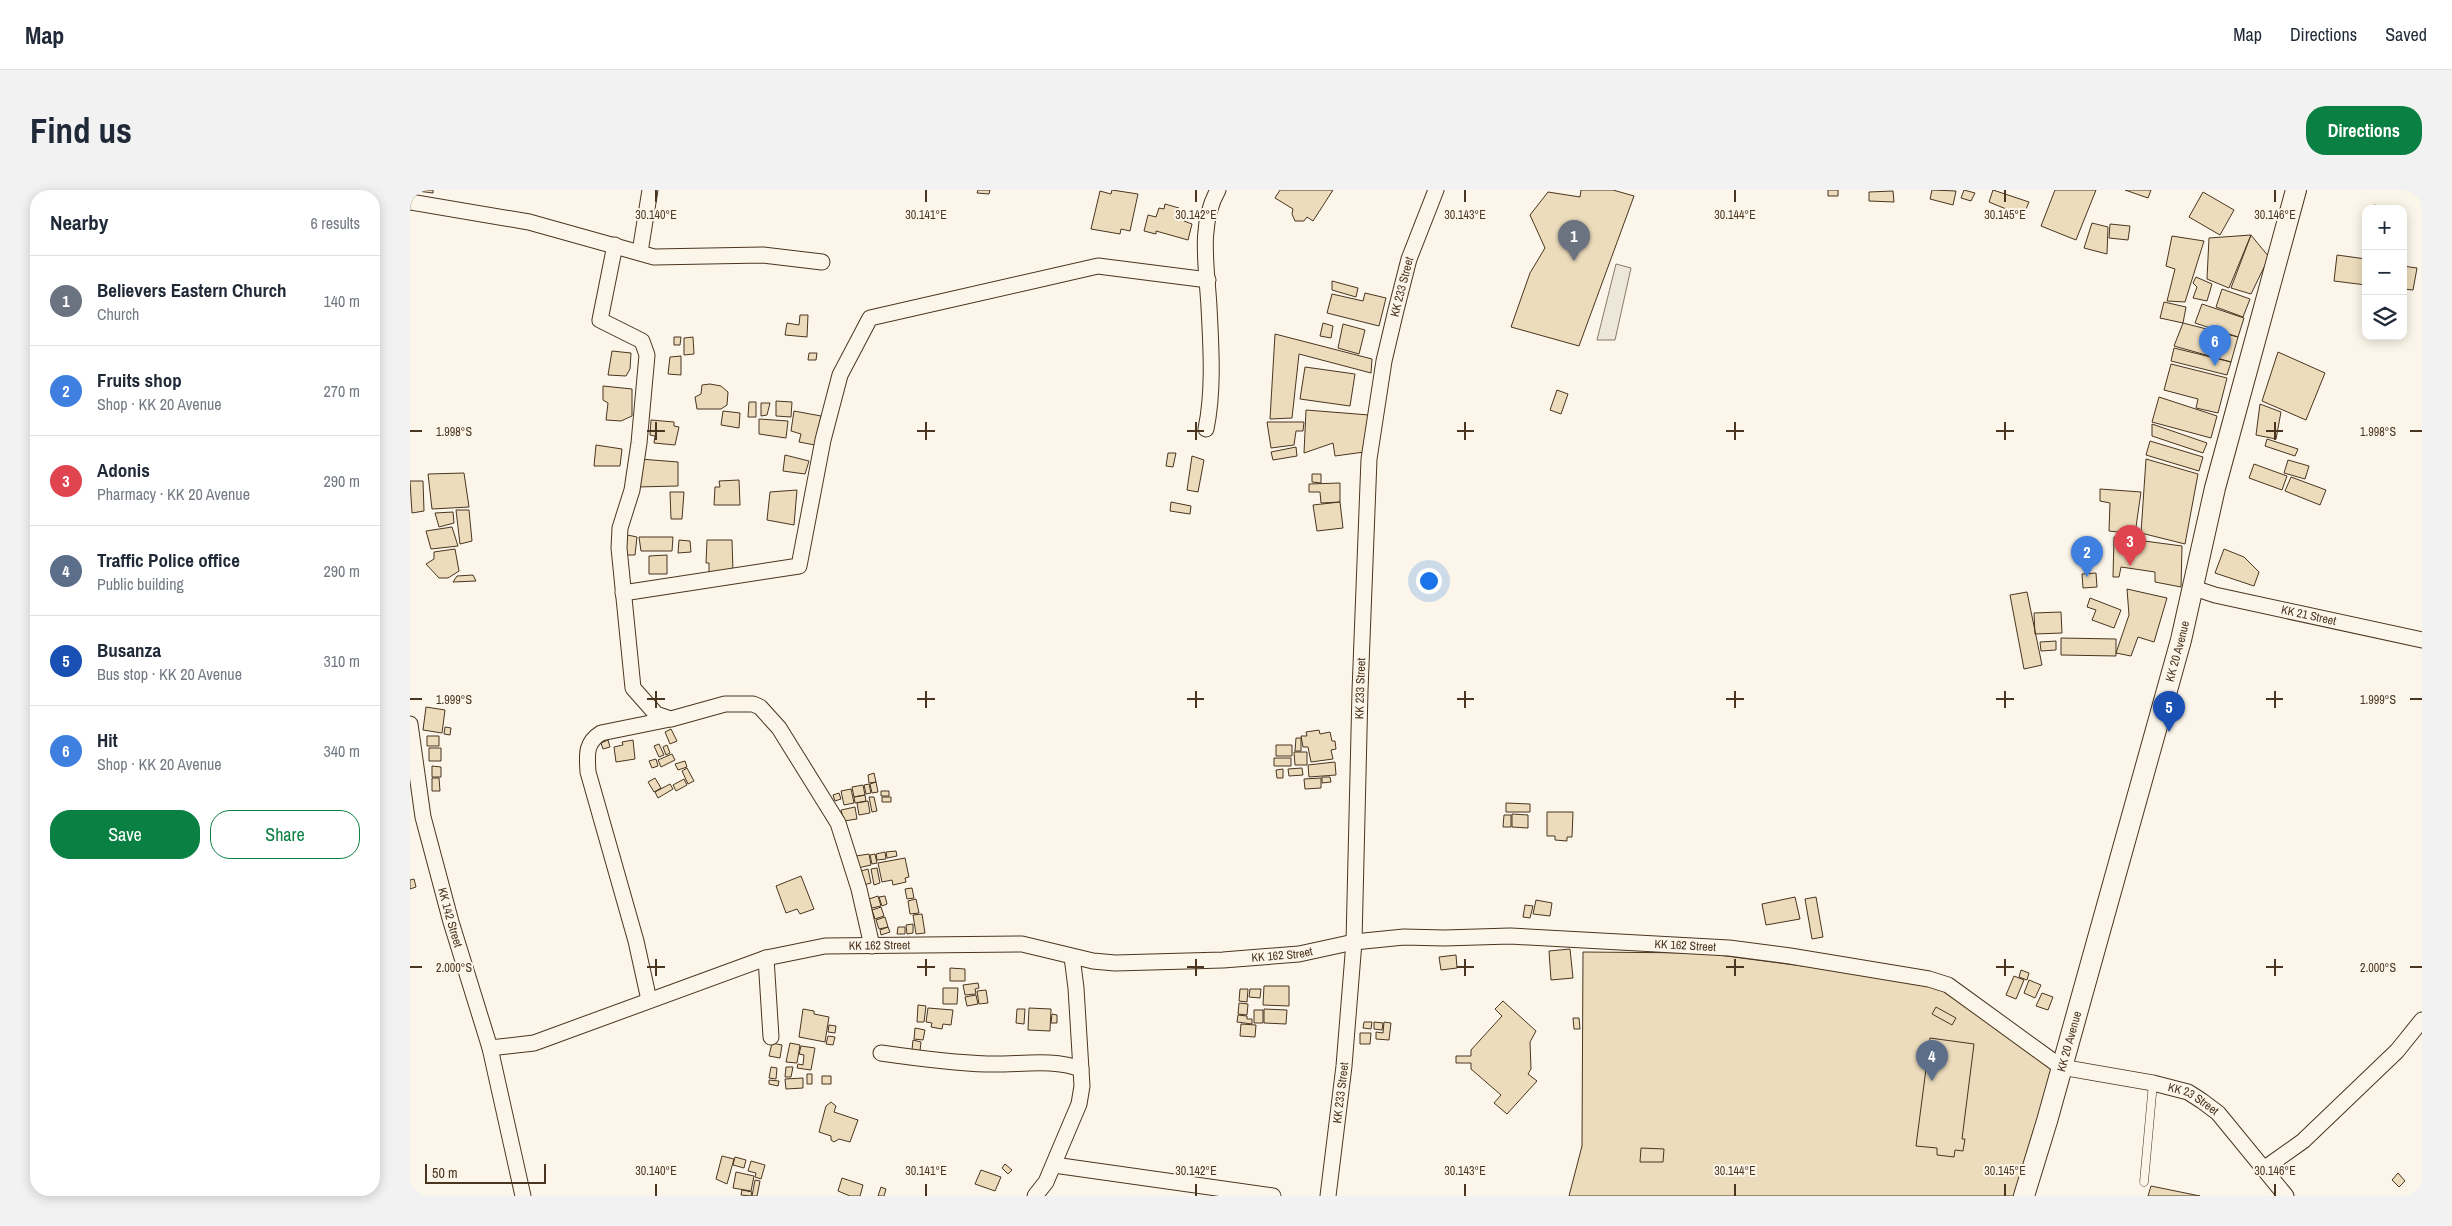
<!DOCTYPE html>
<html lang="en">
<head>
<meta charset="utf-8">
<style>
  body { margin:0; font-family:"Archivo Narrow",sans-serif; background:#f2f2f3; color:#1f2937 }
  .controls { position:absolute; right:15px; top:15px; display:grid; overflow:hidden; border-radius:10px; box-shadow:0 2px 12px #0003 }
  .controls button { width:45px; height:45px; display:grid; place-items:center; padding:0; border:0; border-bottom:1px solid #e0e1e3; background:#fff; color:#1f2937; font:25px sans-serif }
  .scale { position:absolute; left:15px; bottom:12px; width:121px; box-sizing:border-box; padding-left:5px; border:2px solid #4a3520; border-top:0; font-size:14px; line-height:18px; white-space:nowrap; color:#4a3520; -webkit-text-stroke:4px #fbf6e9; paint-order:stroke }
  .you { position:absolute; left:1018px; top:390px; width:18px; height:18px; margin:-12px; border:4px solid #fff; border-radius:50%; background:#1a73e8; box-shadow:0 0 0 8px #1a73e833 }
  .badge { display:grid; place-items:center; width:32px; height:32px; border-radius:50%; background:#0b8043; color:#fff; font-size:16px; font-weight:700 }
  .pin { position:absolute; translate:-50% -41px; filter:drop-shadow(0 1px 2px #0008) }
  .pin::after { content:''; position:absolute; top:26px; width:18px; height:15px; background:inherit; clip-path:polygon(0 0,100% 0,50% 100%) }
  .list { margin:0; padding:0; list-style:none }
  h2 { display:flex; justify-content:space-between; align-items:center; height:65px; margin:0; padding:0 20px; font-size:21px }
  h2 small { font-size:16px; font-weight:400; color:#747a83 }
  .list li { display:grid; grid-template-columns:32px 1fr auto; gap:15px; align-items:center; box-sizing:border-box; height:90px; padding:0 20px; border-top:1px solid #e0e1e3 }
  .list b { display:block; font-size:19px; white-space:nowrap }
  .list p { margin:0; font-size:16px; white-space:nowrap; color:#747a83 }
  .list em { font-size:16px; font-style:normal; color:#747a83 }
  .actions { display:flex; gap:10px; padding:15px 20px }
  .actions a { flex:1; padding:11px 0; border:1px solid #0b8043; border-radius:20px; text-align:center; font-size:18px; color:#0b8043 }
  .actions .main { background:#0b8043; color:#fff }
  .icon { flex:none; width:28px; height:28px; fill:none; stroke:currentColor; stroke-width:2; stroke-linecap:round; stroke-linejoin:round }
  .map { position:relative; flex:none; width:2012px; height:1006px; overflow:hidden; border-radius:20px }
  header { display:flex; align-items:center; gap:30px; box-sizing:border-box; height:70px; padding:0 25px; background:#fff; border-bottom:1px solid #e0e1e3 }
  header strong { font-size:24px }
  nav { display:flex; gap:28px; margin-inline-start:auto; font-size:18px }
  .intro { display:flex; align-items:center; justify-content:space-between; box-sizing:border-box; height:120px; padding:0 30px }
  h1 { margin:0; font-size:35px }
  .button { padding:12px 22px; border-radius:20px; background:#0b8043; color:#fff; font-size:18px; font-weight:700 }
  main { display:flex; gap:30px; padding:0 30px }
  aside { flex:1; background:#fff; border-radius:20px; box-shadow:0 2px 12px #0003 }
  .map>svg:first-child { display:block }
  .parking { fill:#ede7d9; stroke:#887966 }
  .building { fill:#ecdcbc; stroke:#4a3520 }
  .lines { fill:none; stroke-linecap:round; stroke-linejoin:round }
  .service-casing { stroke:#4a3520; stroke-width:9 }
  .minor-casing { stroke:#4a3520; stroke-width:17 }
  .secondary-casing { stroke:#4a3520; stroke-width:22 }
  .service { stroke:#fbf6e9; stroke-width:8 }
  .minor { stroke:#fbf6e9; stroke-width:15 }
  .secondary { stroke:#fbf6e9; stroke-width:20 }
  .ticks { fill:none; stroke:#4a3520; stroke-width:2 }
  .labels { text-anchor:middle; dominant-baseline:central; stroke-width:4; stroke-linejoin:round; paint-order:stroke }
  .street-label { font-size:12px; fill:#4a3520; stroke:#fbf6e9 }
  .ticks-label { font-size:12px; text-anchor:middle; fill:#4a3520; stroke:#fbf6e9; stroke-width:4; stroke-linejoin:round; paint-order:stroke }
</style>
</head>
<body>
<header>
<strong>Map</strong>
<nav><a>Map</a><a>Directions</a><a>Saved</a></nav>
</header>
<div class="intro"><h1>Find us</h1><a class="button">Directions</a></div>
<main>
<aside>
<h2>Nearby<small>6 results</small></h2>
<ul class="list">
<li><span class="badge" style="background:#6b7280">1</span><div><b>Believers Eastern Church</b><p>Church</p></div><em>140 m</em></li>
<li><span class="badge" style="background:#3f7fe0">2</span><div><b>Fruits shop</b><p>Shop · KK 20 Avenue</p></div><em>270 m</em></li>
<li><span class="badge" style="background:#e0444e">3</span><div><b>Adonis</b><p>Pharmacy · KK 20 Avenue</p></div><em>290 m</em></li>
<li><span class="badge" style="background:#5c6f8a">4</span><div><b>Traffic Police office</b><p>Public building</p></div><em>290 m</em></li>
<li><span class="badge" style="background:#1a4fb4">5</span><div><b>Busanza</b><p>Bus stop · KK 20 Avenue</p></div><em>310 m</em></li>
<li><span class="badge" style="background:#3f7fe0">6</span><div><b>Hit</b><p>Shop · KK 20 Avenue</p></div><em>340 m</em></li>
</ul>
<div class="actions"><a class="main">Save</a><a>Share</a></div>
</aside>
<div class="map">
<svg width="2012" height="1006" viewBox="0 0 2012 1006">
  <rect width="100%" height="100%" fill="#fbf6e9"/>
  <!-- parking -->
  <path class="parking" d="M1206 74 1221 78 1205 150H1187Z"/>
  <!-- building -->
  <path class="building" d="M0 0H23V3Z
    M568 0H580L579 4 567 3Z
    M702 0 728 4 720 41 711 39 710 44 681 39 690 1 701 4Z
    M870 0H923L903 31 897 27 894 31H885L882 24 883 19 865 8Z
    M1171 0H1203L1224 6 1169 156 1101 137 1120 83 1135 58 1120 25 1138 2 1170 7Z
    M1418 0H1428V6H1418Z
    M1522 0 1546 1 1543 15 1520 9Z
    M1554 0 1565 3 1561 11 1551 8Z
    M1583 0 1619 12 1613 26 1579 12Z
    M1645 0H1686L1666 50 1631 36Z
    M1715 0H1741L1738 8Z
    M1483 1 1484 12 1459 11V2Z
    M1793 2 1824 20 1810 45 1779 27Z
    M755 14 769 18 767 25 776 27 774 31 782 34 778 50 746 41V44L734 41 738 25 746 27 749 18 754 19Z
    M1964 15 1983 19H1963Z
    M1682 33 1698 37 1697 64 1674 58Z
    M1700 34 1720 36 1718 50 1699 48Z
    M1841 45 1819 98 1797 89 1799 48Z
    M1841 45 1859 67 1841 104 1821 98Z
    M1762 46 1794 51 1775 112 1757 111 1765 79 1756 76Z
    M1927 65 1956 69V95L1924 91Z
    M1993 76 2007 78 2003 100 1993 99Z
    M1786 87 1802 94 1797 111 1783 108 1787 97 1783 93Z
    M922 91 948 98 946 107 922 100Z
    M1812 99 1840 109 1833 127 1806 117Z
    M955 103 976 108 969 136 917 123 922 104 953 111Z
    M1754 112 1776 117 1773 133 1750 128Z
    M1792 114 1834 128 1828 147 1785 133Z
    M390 125H398L397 147 375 145 377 133 389 135Z
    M913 133 923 136 921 148 910 146Z
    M1773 133 1828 147 1821 172 1764 156Z
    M933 134 955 140 949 164 928 158Z
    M865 144 962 169 961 183 889 164 882 228 860 229Z
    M264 147H271L270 155H264Z
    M283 147 284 164 274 165V148Z
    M1764 158 1821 172 1817 185 1761 171Z
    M202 161 221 163 220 179 216 186 198 185Z
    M1868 162 1915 183 1896 230 1852 211Z
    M399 163H407L406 170H398Z
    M271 166V185L258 184 260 167Z
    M1761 174 1817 188 1808 223 1786 218 1788 209 1754 200Z
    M895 177 945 184 940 216 890 209Z
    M300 194 311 196 318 202 317 215 311 219H287L285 207 291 204 292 195Z
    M193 196 222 199V226L211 231 196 230 198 213 193 210Z
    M1147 200 1158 204 1151 224 1140 220Z
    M1749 207 1807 226 1801 248 1742 232Z
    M366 211 382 212 381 227 366 226Z
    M339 212H346V227H338Z
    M351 213H360L357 225 351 226Z
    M1850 214 1871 222 1866 249 1846 245Z
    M896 220 959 225 954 262 925 266 923 253 894 263Z
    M313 221 330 223 329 238 311 235Z
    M384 221 411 226 405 255 389 252 391 244 381 241Z
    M349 229 378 231 376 248 349 244Z
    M241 230 264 232V236L269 237 265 255 244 253 245 246 240 245Z
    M857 232H894L893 241H886L884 255 861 258Z
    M1742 234 1797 253 1793 263 1742 246Z
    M1857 249 1888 259 1885 266 1855 256Z
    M1740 251 1793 267 1789 281 1736 265Z
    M186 255 212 259 210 276H184Z
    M886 257 887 266 863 270 861 262Z
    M758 263H766L763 277 756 276Z
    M375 265 399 271 395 284 373 281Z
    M782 266 794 270 788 302 777 300Z
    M230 269 268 272V296L226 297Z
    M1736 269 1788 284 1775 354 1731 343Z
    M1878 270 1899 276 1895 289 1874 283Z
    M1844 274 1877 286 1872 300 1839 288Z
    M54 283 59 317 22 319 18 284Z
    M902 284H911V293L902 292Z
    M1881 287 1916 300 1910 315 1875 301Z
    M329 290 330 315H304L305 297H310L309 291Z
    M0 291H13L14 321 2 323Z
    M930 293V312L911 313 910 302H899V294Z
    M1690 299 1731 302 1725 344 1699 341 1700 313 1690 311Z
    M387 300 384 335 357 330 360 302Z
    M260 302H274L272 329H261Z
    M761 312 781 316 780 324 760 321Z
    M930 312 933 338 907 341 903 315Z
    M46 320H59L62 351 50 354Z
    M43 322 44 333 29 337 25 323Z
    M42 337 48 356 21 359 16 341Z
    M213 344 227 347 225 365H215Z
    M229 347H263L262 361H231Z
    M1704 347 1772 356 1771 397 1745 392V382L1711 377 1709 387H1703Z
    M269 350 280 351 281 362 268 363Z
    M297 350H322L323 382 299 383V373H296Z
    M45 359 49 381 38 388H29L16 374 24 369V362Z
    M1814 359 1834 367 1849 382 1844 396 1805 383Z
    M257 365V384H239V366Z
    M1686 383 1687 397 1673 398 1672 384Z
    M63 385 66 391 43 392 47 386Z
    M1717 399 1757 408 1744 452 1728 447 1721 466 1706 463 1719 425Z
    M1617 402 1632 475 1614 479 1600 405Z
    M1680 408 1711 420 1704 438 1682 430 1686 420 1677 417Z
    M1651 422 1652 443 1625 444 1624 423Z
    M1651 448 1706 449V466L1651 465Z
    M1646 451V460L1631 461 1630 452Z
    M16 517 35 520 32 543 13 540Z
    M35 537 41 538 40 545 34 544Z
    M261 539 267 551 260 554 255 542Z
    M909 540 910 544 920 542 922 551H925L926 559 921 560 923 569 901 572 898 557H893L891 546H897L896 542Z
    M17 546H29V556H17Z
    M886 548H891V561H885Z
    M198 550 200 557 193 559 191 553Z
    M223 550 225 569 206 572 204 557 213 555 212 552Z
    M249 554 254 565 249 567 244 556Z
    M257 555 260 563 256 565 253 557Z
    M866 555H882V566H866Z
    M19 558H31V571H19Z
    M884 562H897V575H885Z
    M262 564 265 570 251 577 248 570Z
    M864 568H881V576H864Z
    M246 569 248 576 242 578 239 571Z
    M275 571 277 577 268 580 265 574Z
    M925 572 926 585 899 587 898 575Z
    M22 576 31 577V587H22Z
    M277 578 284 591 278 594 272 581Z
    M892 578 893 585 879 586 878 579Z
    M873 579V588H867L866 580Z
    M464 583 466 592 459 593 458 585Z
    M912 587H920L921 592 912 593Z
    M22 588H29L30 601H22Z
    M245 588 251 598 244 602 238 592Z
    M911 588V598L895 599 894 589Z
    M274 589 277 595 266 601 263 595Z
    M466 592 468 602 462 603 460 594Z
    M260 594 263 599 248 608 245 602Z
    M459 594 461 603 456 604 454 595Z
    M453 595 455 605 444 607 442 597Z
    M441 599 444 613 434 615 431 601Z
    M471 601H479V606H471Z
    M429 603 431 609 425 611 423 605Z
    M455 605 456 611 445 613 444 607Z
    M459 607H464L467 621 462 622Z
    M472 607H481V612H472Z
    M458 611 460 623 449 625 447 613Z
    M1096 613 1120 614V622H1096Z
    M445 617 447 629 434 631 431 620Z
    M1137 622H1163L1162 647H1157V651L1145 650V646H1137Z
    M1102 624 1118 625V638L1102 637Z
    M1094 625H1101V637H1093Z
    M486 661 487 666 477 668 476 662Z
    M475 662 476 669 467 670 466 664Z
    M459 664 461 675 448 678 446 666Z
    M465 664 467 673 462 674 460 665Z
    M495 668 499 687 495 688 496 692 483 695 482 690 472 692 468 673Z
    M467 678 470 693 464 695 461 679Z
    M458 679 461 693 454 695 451 681Z
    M391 686 404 719 390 724 387 719 376 723 366 696Z
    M4 689 6 697 0 699V690Z
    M502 698 504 708 497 709 495 699Z
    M468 706 471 716 462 718 459 709Z
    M475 706 477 714 472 716 469 707Z
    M1385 707 1390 729 1356 735 1352 714Z
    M1406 707 1413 747 1402 749 1395 709Z
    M506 709 509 723 500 724 498 711Z
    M1126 710 1142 713 1140 726 1123 724Z
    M1115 715 1123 716 1120 728 1113 727Z
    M471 717 474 726 465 729 462 720Z
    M512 724 515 743 506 744 503 725Z
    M475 727 478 737 469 739 466 730Z
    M503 734V743L497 744 496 735Z
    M478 737 480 742 471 745 470 740Z
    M488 737H495V744H487Z
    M1160 759 1163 788 1141 790 1139 761Z
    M1173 762 1293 763 1538 795 1651 877 1612 1006H1159L1172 956Z
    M1046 765 1047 778 1031 780 1029 767Z
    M540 778 555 779V791H540Z
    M1611 780 1619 783 1617 790 1609 787Z
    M1604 786 1614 790 1606 809 1596 805Z
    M1619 790 1631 795 1625 808 1614 803Z
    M568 793 569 798 565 799 566 804 555 805 553 795Z
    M854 796H879V816L853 815Z
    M533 798H548L547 814H533Z
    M830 799H838L837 812 829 811Z
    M840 799H851L850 808 839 807Z
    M576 800 578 813 569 814 567 801Z
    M1632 803 1643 807 1638 820 1626 816Z
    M566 805 568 814 557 816 555 807Z
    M1093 811 1126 841 1120 852 1121 879 1118 884 1127 891 1097 924 1084 913 1091 905 1061 879V873H1046V866H1061V860L1092 826 1085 819Z
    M829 813 838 814 837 825 828 824Z
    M508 815 516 816 514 832H507Z
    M1526 817 1546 828 1542 835 1522 824Z
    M518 818 543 820 541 835 533 834 532 839 521 837 522 833 516 832Z
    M619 818 641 819 640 841 618 840Z
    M393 819 404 821V824L419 827 415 852 389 847Z
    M607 819H615L614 834 606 833Z
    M854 819 877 820 876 834 854 833Z
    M844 820H853V833H844Z
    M642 824 647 825V833H641Z
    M828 825 837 826V829H842V834L827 832Z
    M1163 828H1169L1170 839H1164Z
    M954 832H962L961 839 953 838Z
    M964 832 973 833 972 840 964 839Z
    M974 832 981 833 979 850 966 849V842L973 843Z
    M831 834 846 835 845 847 830 846Z
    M419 835 426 836 425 843 418 842Z
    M505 838 515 840 513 850 504 849Z
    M950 843H961L960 854H950Z
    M418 846 425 847 423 855 416 854Z
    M1520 848 1564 854 1552 949H1555L1553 961 1545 960 1544 967 1527 965V958L1506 956Z
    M503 850 511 852 510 861 502 860Z
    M362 853 372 855 370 868 359 866Z
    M380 853 390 855 387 873 376 872Z
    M391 856 405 858 401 880 387 878 388 874 393 875 394 865 389 864Z
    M361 877 367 878 366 889 359 888Z
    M376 877H383L381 887H375Z
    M397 884H402V894H397Z
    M412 886H421V894H412Z
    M393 888V898L376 899 375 889Z
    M359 890 369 891 368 896 359 894Z
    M421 912 426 916 424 922 448 930 440 952 429 949 424 952 421 950V946L409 942 416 916Z
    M1231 958 1254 959 1253 972H1230Z
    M312 966 324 969 317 994 306 989Z
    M325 967 336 970 334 978 323 975Z
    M341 971 355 975 351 989 345 987 346 983 338 981Z
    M595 974 602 980 598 984 592 978Z
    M571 980 591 987 585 1001 565 994Z
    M326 982 344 986 341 1001 323 998Z
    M1988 983 1995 991 1989 997 1982 990Z
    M432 988 453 995 450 1006H440L428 1001Z
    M345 990 350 991 347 1006H342Z
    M1741 996 1790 1006H1738Z
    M471 997 476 999 474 1006H468Z
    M332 1000 342 1002 341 1006 331 1005Z"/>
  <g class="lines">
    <!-- service casing -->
    <g class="service-casing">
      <path id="service" d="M1734 992 1743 893"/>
    </g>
    <!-- minor casing -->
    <g class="minor-casing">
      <g id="minor">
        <path d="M0 12 119 32 244 67 353 65 412 72"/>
        <path d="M205 55 190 130 232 151 237 165 229 253 222 300 210 338 209 358 223 498 246 524 261 529 315 514H343L350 517 369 538 428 633 449 699 462 756"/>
        <path d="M230 62 240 0"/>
        <path d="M796 239C804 200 801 157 799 117 797 78 788 35 808 0"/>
        <path id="s1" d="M1784 398 1805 405 2012 450"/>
        <path d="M213 403 389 376 413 250 430 185 460 128 688 76 798 90"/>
        <path id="s2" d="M0 534 13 627 41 732 80 858 113 1006"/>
        <path d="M356 768 361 847"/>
        <path d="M239 810 226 751 178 582C177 565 175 553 191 543L260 529"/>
        <path id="s3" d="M80 858 124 853 356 768 415 756 612 754 683 771 705 773 813 770 889 764 944 752 994 747 1034 748 1100 746 1319 758 1380 766 1519 789 1538 795 1651 877 1743 893 1778 902 1792 911 1808 923 1876 1006"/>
        <path d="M471 863C506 868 541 873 577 874 609 875 642 868 671 879"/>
        <path d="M644 975 863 1006"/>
        <path d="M1855 978 1893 951 1987 861 2012 830"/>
        <path d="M625 1006 636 992 669 914 672 896 666 798 662 767"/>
        <path id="s4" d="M918 1006 934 876 944 752 950 501 959 269 974 171 986 120 999 69 1026 0"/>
      </g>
    </g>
    <!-- secondary casing -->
    <g class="secondary-casing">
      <g id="secondary">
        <path id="s5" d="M1614 1006 1637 931 1771 450 1805 298 1886 0"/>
      </g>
    </g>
    <!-- service -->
    <use href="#service" class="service"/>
    <!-- minor -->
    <use href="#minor" class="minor"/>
    <!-- secondary -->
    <use href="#secondary" class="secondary"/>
  </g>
  <!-- ticks -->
  <path class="ticks" d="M246 0V12M516 0V12M786 0V12M1055 0V12M1325 0V12M1595 0V12M1865 0V12M246 232V250M516 232V250M786 232V250M1055 232V250M1325 232V250M1595 232V250M1865 232V250M0 241H12M237 241H255M507 241H525M777 241H794M1047 241H1064M1316 241H1334M1586 241H1604M1856 241H1873M2000 241H2012M246 501V518M516 501V518M786 501V518M1055 501V518M1325 501V518M1595 501V518M1865 501V518M0 509H12M237 509H255M507 509H525M777 509H794M1047 509H1064M1316 509H1334M1586 509H1604M1856 509H1873M2000 509H2012M246 769V786M516 769V786M786 769V786M1055 769V786M1325 769V786M1595 769V786M1865 769V786M0 777H12M237 777H255M507 777H525M777 777H794M1047 777H1064M1316 777H1334M1586 777H1604M1856 777H1873M2000 777H2012M246 994V1006M516 994V1006M786 994V1006M1055 994V1006M1325 994V1006M1595 994V1006M1865 994V1006"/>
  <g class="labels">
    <!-- street labels -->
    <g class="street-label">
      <text stroke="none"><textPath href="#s4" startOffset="914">KK 233 Street</textPath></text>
      <text stroke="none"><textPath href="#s1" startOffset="118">KK 21 Street</textPath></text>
      <text stroke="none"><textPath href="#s5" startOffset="566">KK 20 Avenue</textPath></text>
      <text stroke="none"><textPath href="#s4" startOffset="509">KK 233 Street</textPath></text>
      <text stroke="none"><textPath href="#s2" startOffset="198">KK 142 Street</textPath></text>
      <text stroke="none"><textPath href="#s3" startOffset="1216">KK 162 Street</textPath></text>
      <text stroke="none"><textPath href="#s3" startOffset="406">KK 162 Street</textPath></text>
      <text stroke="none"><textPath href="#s3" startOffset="811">KK 162 Street</textPath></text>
      <text stroke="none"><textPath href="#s5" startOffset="161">KK 20 Avenue</textPath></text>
      <text stroke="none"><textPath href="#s4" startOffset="104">KK 233 Street</textPath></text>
      <text stroke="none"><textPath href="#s3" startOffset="1759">KK 23 Street</textPath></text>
    </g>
  </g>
  <g class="ticks-label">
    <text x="246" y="29">30.140°E</text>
    <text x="516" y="29">30.141°E</text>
    <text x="786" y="29">30.142°E</text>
    <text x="1055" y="29">30.143°E</text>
    <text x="1325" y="29">30.144°E</text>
    <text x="1595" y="29">30.145°E</text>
    <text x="1865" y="29">30.146°E</text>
    <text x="44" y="246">1.998°S</text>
    <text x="1968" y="246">1.998°S</text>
    <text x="44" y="514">1.999°S</text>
    <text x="1968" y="514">1.999°S</text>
    <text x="44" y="782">2.000°S</text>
    <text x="1968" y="782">2.000°S</text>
    <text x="246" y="985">30.140°E</text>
    <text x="516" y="985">30.141°E</text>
    <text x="786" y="985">30.142°E</text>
    <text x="1055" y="985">30.143°E</text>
    <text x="1325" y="985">30.144°E</text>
    <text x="1595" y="985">30.145°E</text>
    <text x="1865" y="985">30.146°E</text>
  </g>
</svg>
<div class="controls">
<button>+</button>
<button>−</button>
<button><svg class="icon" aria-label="layers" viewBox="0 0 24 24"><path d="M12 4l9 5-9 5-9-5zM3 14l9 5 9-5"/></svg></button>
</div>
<div class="scale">50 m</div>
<div class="you"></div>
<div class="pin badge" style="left:1164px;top:71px;background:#6b7280">1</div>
<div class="pin badge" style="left:1677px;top:387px;background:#3f7fe0">2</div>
<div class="pin badge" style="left:1720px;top:376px;background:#e0444e">3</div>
<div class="pin badge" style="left:1522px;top:891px;background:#5c6f8a">4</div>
<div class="pin badge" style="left:1759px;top:542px;background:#1a4fb4">5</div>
<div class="pin badge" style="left:1805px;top:176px;background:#3f7fe0">6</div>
</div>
</main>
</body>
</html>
